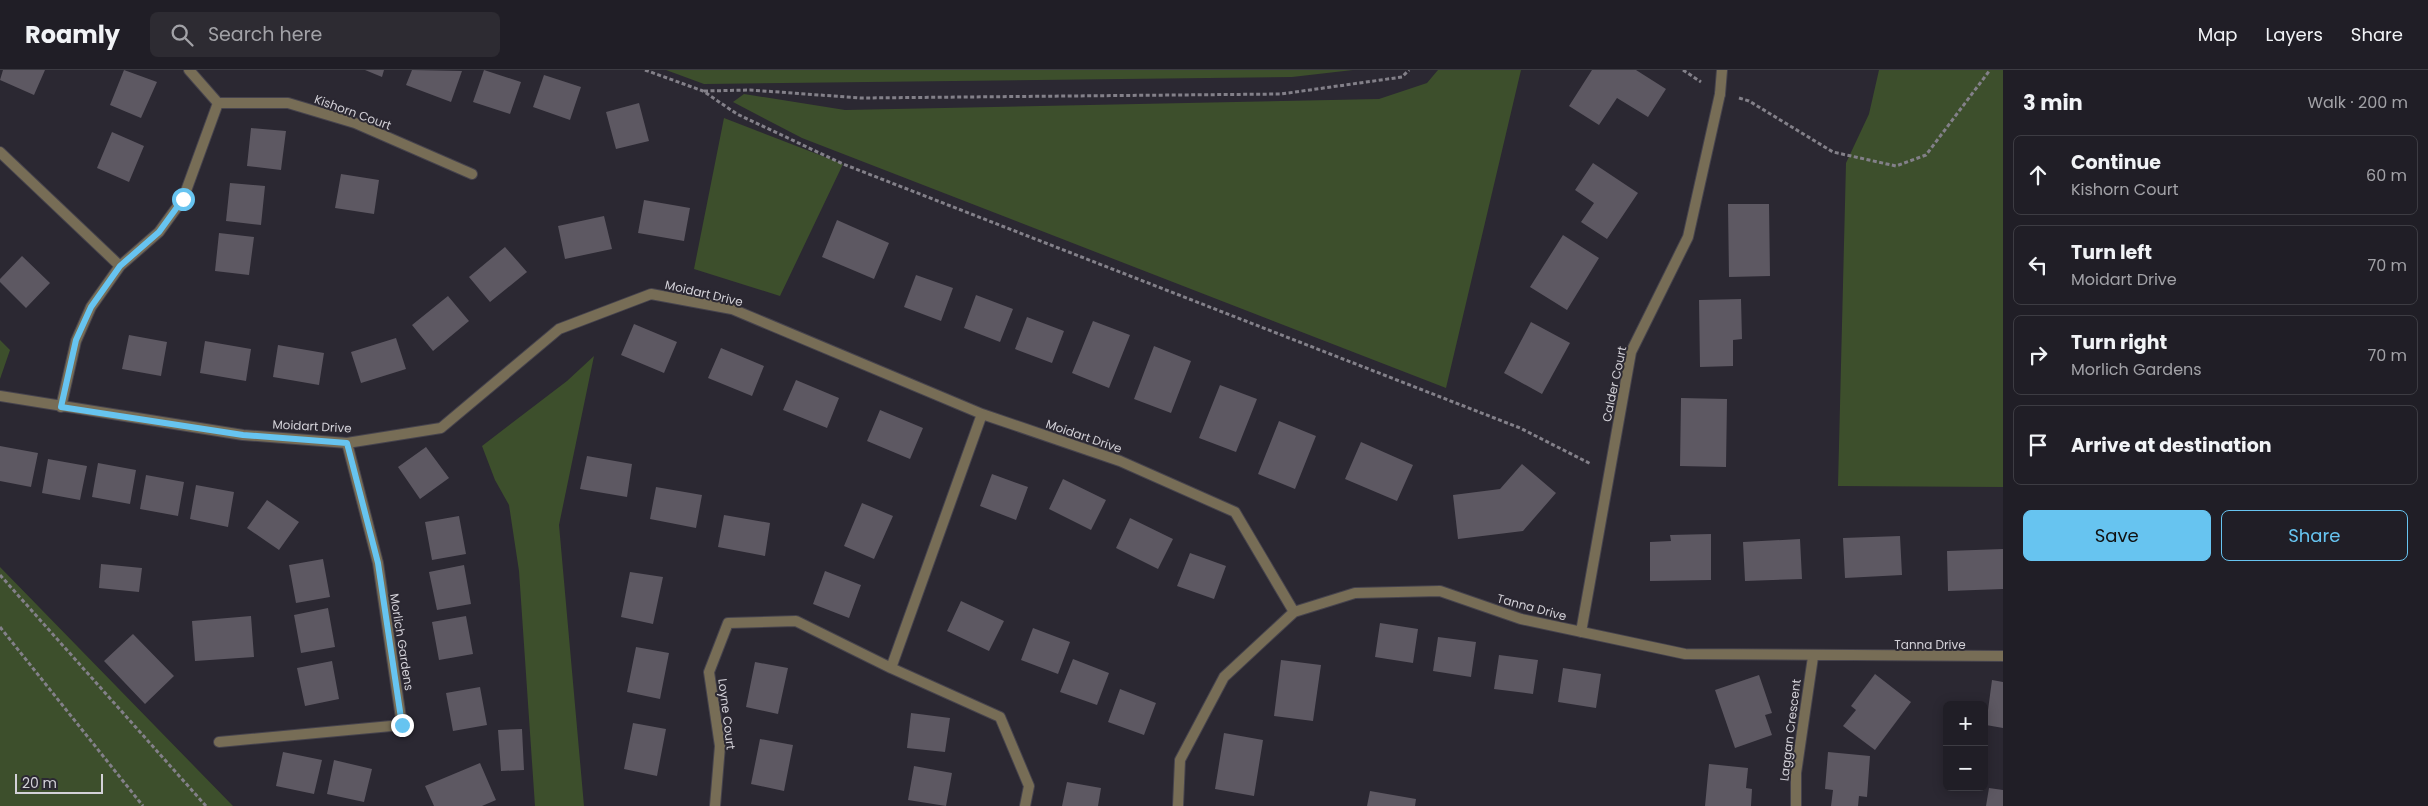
<!DOCTYPE html>
<html lang="en">
<head>
<meta charset="utf-8">
<style>
  body { margin:0; font-family:Poppins,sans-serif; background:#2d2b32; color:#f1f3f6 }
  .controls { position:absolute; right:15px; bottom:15px; display:grid; overflow:hidden; border-radius:8px; box-shadow:0 2px 12px #0003 }
  .controls button { width:45px; height:45px; display:grid; place-items:center; padding:0; border:0; border-bottom:1px solid #3d3c43; background:#201e26; color:#f1f3f6; font:25px sans-serif }
  .scale { position:absolute; left:15px; bottom:12px; width:88px; box-sizing:border-box; padding-left:5px; border:2px solid #d3d1d8; border-top:0; font-size:14px; line-height:18px; white-space:nowrap; color:#d3d1d8; -webkit-text-stroke:4px #2b2832; paint-order:stroke }
  .stop { position:absolute; width:15px; height:15px; margin:-11px; border:4px solid #67c4f0; border-radius:50%; background:#fff }
  .stop.end { background:#67c4f0; border-color:#fff; box-shadow:0 1px 5px #0008 }
  .list { margin:0; padding:0; list-style:none }
  h2 { display:flex; justify-content:space-between; align-items:center; height:65px; margin:0; padding:0 20px; font-size:21px }
  h2 small { font-size:16px; font-weight:400; color:#a2a2a7 }
  .list li { display:grid; grid-template-columns:32px 1fr auto; gap:15px; align-items:center; box-sizing:border-box; height:80px; margin:0 10px 10px; padding:0 10px; border:1px solid #3d3c43; border-radius:8px }
  .list b { display:block; font-size:19px; white-space:nowrap }
  .list p { margin:0; font-size:16px; white-space:nowrap; color:#a2a2a7 }
  .list em { font-size:16px; font-style:normal; color:#a2a2a7 }
  .actions { display:flex; gap:10px; padding:15px 20px }
  .actions a { flex:1; padding:11px 0; border:1px solid #67c4f0; border-radius:8px; text-align:center; font-size:18px; color:#67c4f0 }
  .actions .main { background:#67c4f0; color:#111 }
  .icon { flex:none; width:28px; height:28px; fill:none; stroke:currentColor; stroke-width:2; stroke-linecap:round; stroke-linejoin:round }
  .map { position:relative; flex:none; width:2003px; height:736px; overflow:hidden }
  header { display:flex; align-items:center; gap:30px; box-sizing:border-box; height:70px; padding:0 25px; background:#201e26; border-bottom:1px solid #3d3c43 }
  header strong { font-size:24px }
  nav { display:flex; gap:28px; margin-inline-start:auto; font-size:18px }
  .search { width:350px; height:45px; background:#2d2b32; display:flex; align-items:center; gap:12px; box-sizing:border-box; padding:0 18px; border-radius:8px; color:#a2a2a7; font-size:19px }
  main { display:flex }
  aside { flex:1; background:#201e26 }
  .map>svg:first-child { display:block }
  .green { fill:#3d4f2c }
  .building { fill:#5d5862 }
  .lines { fill:none; stroke-linecap:round; stroke-linejoin:round }
  .lane-casing { stroke:#46434d; stroke-width:12 }
  .street-casing { stroke:#46434d; stroke-width:12 }
  .path { stroke:#838089; stroke-width:3; stroke-dasharray:4 2.5; stroke-linecap:butt }
  .lane { stroke:#776d56; stroke-width:10 }
  .street { stroke:#776d56; stroke-width:10 }
  .route { stroke:#67c4f0; stroke-width:6 }
  .labels { text-anchor:middle; dominant-baseline:central; stroke-width:4; stroke-linejoin:round; paint-order:stroke }
  .street-label { font-size:12px; fill:#d3d1d8; stroke:#2b2832 }
</style>
</head>
<body>
<header>
<strong>Roamly</strong>
<div class="search"><svg class="icon" aria-label="search" viewBox="0 0 24 24"><circle cx="10" cy="10" r="6"/><path d="M15 15l6 6"/></svg>Search here</div>
<nav><a>Map</a><a>Layers</a><a>Share</a></nav>
</header>
<main>
<div class="map">
<svg width="2003" height="736" viewBox="0 0 2003 736">
  <rect width="100%" height="100%" fill="#2b2832"/>
  <!-- green -->
  <path class="green" d="M666 0H1353L1292 7 704 14Z
    M1438 0H1521L1446 318 802 68 733 32 744 24 845 40 1379 29 1427 13Z
    M1879 0H2003V417L1838 416 1846 93 1869 44Z
    M724 48 843 94 780 226 694 199Z
    M0 270 10 280 0 309Z
    M594 286 559 455 584 736H535L519 501 509 435 495 410 482 376 567 311Z
    M0 497 233 736H0Z"/>
  <!-- building -->
  <path class="building" d="M3 0H45L34 25 0 10Z
    M124 0 157 12 141 48 110 35Z
    M365 0H384L382 7Z
    M412 0 462 1 451 32 406 15Z
    M484 0 521 12 510 44 473 32Z
    M1592 0H1636L1666 19 1648 47 1617 28 1599 55 1569 36Z
    M544 5 581 17 570 50 533 37Z
    M639 33 649 71 616 79 606 42Z
    M251 58 286 61 281 100 247 96Z
    M112 62 144 76 129 112 97 98Z
    M1593 93 1638 123 1607 169 1581 152 1594 133 1575 120Z
    M341 104 379 110 374 144 335 138Z
    M230 113 265 116 261 155 226 151Z
    M644 130 690 138 684 171 638 163Z
    M1728 134H1769L1770 206 1729 207Z
    M604 146 612 179 565 189 558 156Z
    M837 150 889 173 874 209 822 187Z
    M219 163 254 167 249 205 215 201Z
    M1563 165 1599 188 1567 240 1530 217Z
    M505 177 527 202 490 232 469 207Z
    M22 186 50 213 26 238 0 212V209Z
    M916 205 953 218 941 251 904 237Z
    M976 225 1013 239 1000 272 964 258Z
    M448 226 469 251 433 281 412 255Z
    M1741 229 1742 269 1733 270V296L1700 297 1699 230Z
    M1027 247 1064 261 1052 293 1015 279Z
    M1093 251 1130 265 1109 318 1072 303Z
    M1531 252 1570 273 1542 324 1504 303Z
    M634 254 677 272 664 303 621 285Z
    M129 265 167 272 161 306 122 299Z
    M396 268 406 299 361 313 351 282Z
    M205 271 251 279 246 311 200 303Z
    M278 275 324 283 319 315 273 307Z
    M1154 276 1191 291 1171 343 1134 329Z
    M721 278 764 296 752 326 708 308Z
    M796 310 839 328 827 358 783 340Z
    M1220 315 1257 329 1236 382 1199 368Z
    M1681 328 1727 329 1726 397 1680 396Z
    M880 340 923 358 910 389 867 371Z
    M1279 351 1316 366 1295 419 1258 404Z
    M1361 372 1413 395 1397 431 1345 409Z
    M0 376 38 383 31 417 0 411Z
    M426 377 449 408 420 429 398 397Z
    M587 386 632 394 627 427 580 419Z
    M48 389 87 396 80 430 42 423Z
    M98 393 136 400 130 434 92 427Z
    M1522 394 1556 423 1523 461 1458 469 1453 425 1500 419Z
    M992 404 1028 417 1016 450 980 436Z
    M146 405 184 412 178 446 140 439Z
    M1063 409 1106 430 1091 460 1049 439Z
    M196 415 234 422 228 457 190 449Z
    M656 417 702 425 696 458 650 449Z
    M267 430 299 452 279 480 247 458Z
    M862 433 893 446 874 489 844 476Z
    M724 445 770 453 765 486 718 477Z
    M459 446 466 484 432 490 425 452Z
    M1130 448 1173 469 1158 499 1116 478Z
    M1711 464V510L1650 511V472L1671 471 1670 465Z
    M1900 466 1902 505 1845 508 1843 468Z
    M1800 469 1802 509 1745 511 1743 472Z
    M2003 479V519L1948 521 1947 481Z
    M1190 483 1226 496 1214 529 1177 516Z
    M323 489 330 527 296 533 289 495Z
    M101 494 142 498 139 522 99 518Z
    M464 495 471 534 437 540 429 502Z
    M825 501 861 515 849 548 813 534Z
    M630 502 663 507 653 554 621 547Z
    M961 531 1004 551 989 581 947 561Z
    M328 538 335 577 301 583 294 545Z
    M251 546 254 587 195 591 192 551Z
    M466 546 473 584 439 590 432 552Z
    M1380 553 1418 559 1413 593 1375 587Z
    M1033 558 1070 572 1058 604 1021 590Z
    M133 564 174 606 145 634 104 591Z
    M1438 567 1476 572 1471 607 1433 601Z
    M636 577 669 583 660 629 627 622Z
    M1499 585 1538 590 1533 624 1494 619Z
    M1073 589 1109 603 1097 635 1060 622Z
    M1281 590 1321 595 1313 651 1274 646Z
    M332 591 339 629 305 636 297 598Z
    M755 592 788 598 778 644 746 637Z
    M1563 598 1601 604 1596 638 1558 632Z
    M1875 604 1911 632 1875 680 1843 656 1856 640 1851 636Z
    M1759 605 1772 643 1765 645 1772 665 1735 678 1715 620Z
    M1992 610 2003 612V658L1986 655Z
    M480 617 487 655 453 661 446 623Z
    M1120 619 1156 633 1144 665 1108 652Z
    M911 643 950 648 945 682 907 678Z
    M633 653 666 659 657 706 624 699Z
    M522 659 524 700 501 701 498 660Z
    M1224 663 1263 670 1254 726 1215 719Z
    M760 669 793 675 784 721 751 714Z
    M283 682 322 690 314 724 276 716Z
    M1828 682 1870 686 1867 727 1859 726 1858 736H1831L1833 720 1825 719Z
    M334 690 372 699 364 732 327 724Z
    M480 693 496 730 482 736H434L425 716Z
    M1709 694 1748 698 1746 718 1752 719 1751 736H1705Z
    M914 696 952 703 946 736 908 730Z
    M1067 712 1101 718 1098 736H1062Z
    M1989 718 2003 720V736H1986Z
    M1370 721 1416 729 1415 736H1367Z"/>
  <g class="lines">
    <!-- lane casing -->
    <g class="lane-casing">
      <path id="lane" d="M1720 24 1722 0"/>
    </g>
    <!-- street casing -->
    <g class="street-casing">
      <path id="street" d="M218 33H288L355 53 472 104
        M0 82 120 196
        M0 326 243 365 347 373 441 358 559 259 651 224 732 239 982 344 1120 391 1235 442 1294 542
        M61 337 76 271 91 237 120 196 159 162 183 129 218 33 189 0
        M1581 562 1631 282 1688 167 1720 24
        M891 598 982 344
        M219 672 402 655 378 493 347 373
        M715 736 720 676 709 602 728 553 796 551 891 598 1000 647 1029 716 1025 736
        M1178 736 1180 690 1224 607 1294 542 1355 523 1440 521 1521 549 1685 584 2003 586
        M1796 736V703L1813 587"/>
    </g>
    <!-- path -->
    <path class="path" d="M645 0 703 21 737 44 843 94 1520 358 1591 394
      M1683 0 1701 12
      M704 21 750 20 861 28 1281 24 1402 7 1409 0
      M1739 28 1749 31 1833 82 1896 96 1926 85 1990 0
      M0 505 206 736
      M0 557 143 736"/>
    <!-- lane -->
    <use href="#lane" class="lane"/>
    <!-- street -->
    <use href="#street" class="street"/>
  </g>
  <g class="lines">
    <!-- route -->
    <path class="route" d="M183 129 159 162 120 196 91 237 76 270 61 337 243 365 347 373 378 493 402 655"/>
  </g>
  <g class="labels">
    <!-- street labels -->
    <g class="street-label">
      <text transform="translate(353 42) rotate(20)">Kishorn Court</text>
      <text transform="translate(704 223) rotate(13)">Moidart Drive</text>
      <text transform="translate(1614 314) rotate(-78)">Calder Court</text>
      <text transform="translate(312 356) rotate(3)">Moidart Drive</text>
      <text transform="translate(1084 366) rotate(19)">Moidart Drive</text>
      <text transform="translate(1532 537) rotate(15)">Tanna Drive</text>
      <text transform="translate(402 572) rotate(81)">Morlich Gardens</text>
      <text x="1930" y="574">Tanna Drive</text>
      <text transform="translate(727 644) rotate(83)">Loyne Court</text>
      <text transform="translate(1790 660) rotate(-83)">Laggan Crescent</text>
    </g>
  </g>
</svg>
<div class="controls">
<button>+</button>
<button>−</button>
</div>
<div class="scale">20 m</div>
<div class="stop" style="left:183px;top:129px"></div>
<div class="stop end" style="left:402px;top:655px"></div>
</div>
<aside>
<h2>3 min<small>Walk · 200 m</small></h2>
<ul class="list">
<li><svg class="icon" aria-label="ahead" viewBox="0 0 24 24"><path d="M12 20V5M6 11l6-6 6 6"/></svg><div><b>Continue</b><p>Kishorn Court</p></div><em>60 m</em></li>
<li><svg class="icon" aria-label="left" viewBox="0 0 24 24"><path d="M17 20v-9H6M10 6l-5 5 5 5"/></svg><div><b>Turn left</b><p>Moidart Drive</p></div><em>70 m</em></li>
<li><svg class="icon" aria-label="right" viewBox="0 0 24 24"><path d="M7 20v-9h11M14 6l5 5-5 5"/></svg><div><b>Turn right</b><p>Morlich Gardens</p></div><em>70 m</em></li>
<li><svg class="icon" aria-label="arrive" viewBox="0 0 24 24"><path d="M6 21V4h12l-3 4 3 4H6"/></svg><div><b>Arrive at destination</b></div></li>
</ul>
<div class="actions"><a class="main">Save</a><a>Share</a></div>
</aside>
</main>
</body>
</html>
